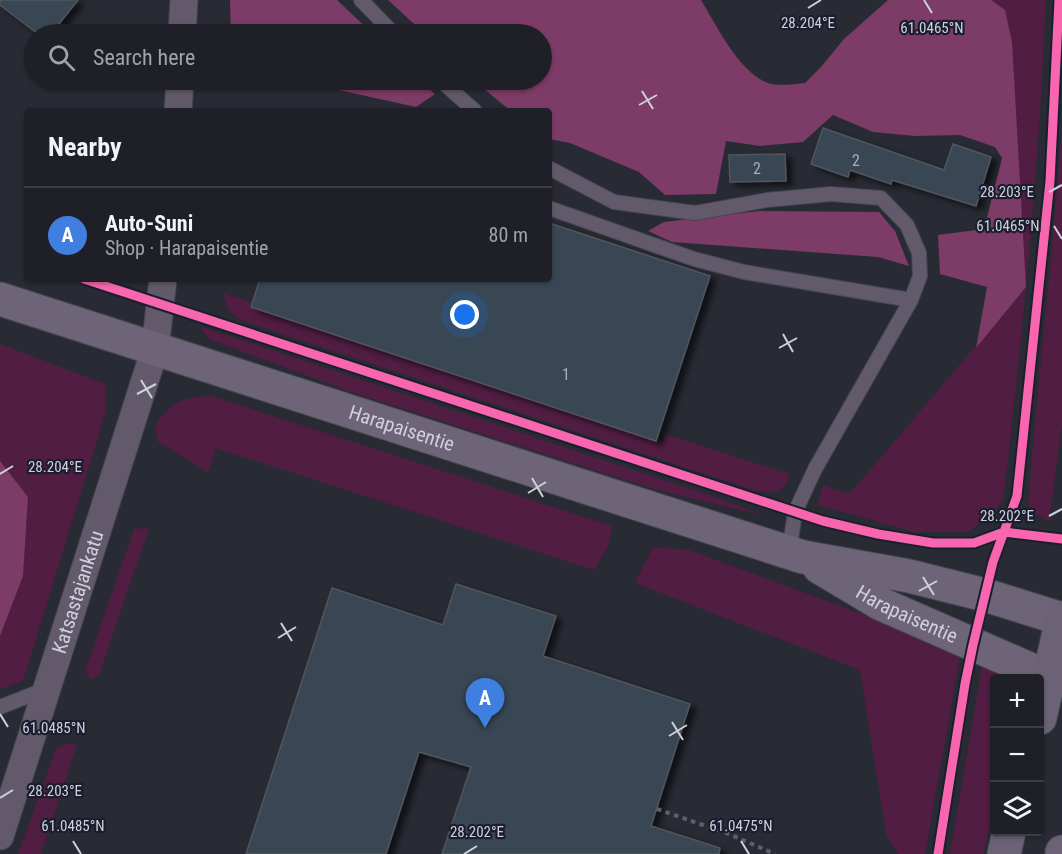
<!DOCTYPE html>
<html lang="en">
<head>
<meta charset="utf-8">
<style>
  body { margin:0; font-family:"Roboto Condensed",sans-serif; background:#27282f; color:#f1f3f6 }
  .controls { position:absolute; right:18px; bottom:18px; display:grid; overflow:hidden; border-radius:6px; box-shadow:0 2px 4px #0004 }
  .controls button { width:54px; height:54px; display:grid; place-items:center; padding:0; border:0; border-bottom:2px solid #3c3e44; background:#1f2027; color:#f1f3f6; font:30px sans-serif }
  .you { position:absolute; left:465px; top:315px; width:21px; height:21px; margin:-15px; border:4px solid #fff; border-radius:50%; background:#1a73e8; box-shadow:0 0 0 9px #1a73e833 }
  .badge { display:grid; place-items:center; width:39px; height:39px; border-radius:50%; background:#2563eb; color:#fff; font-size:20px; font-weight:700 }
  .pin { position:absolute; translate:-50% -50px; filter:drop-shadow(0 2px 3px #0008) }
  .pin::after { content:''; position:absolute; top:32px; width:21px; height:18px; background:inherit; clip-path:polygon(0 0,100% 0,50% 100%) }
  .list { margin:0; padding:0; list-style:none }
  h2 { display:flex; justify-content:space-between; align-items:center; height:78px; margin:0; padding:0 24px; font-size:26px }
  h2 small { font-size:20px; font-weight:400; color:#a1a3a7 }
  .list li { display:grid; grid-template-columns:39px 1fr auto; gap:18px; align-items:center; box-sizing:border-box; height:96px; padding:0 24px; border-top:2px solid #3c3e44 }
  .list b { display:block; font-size:22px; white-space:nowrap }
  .list p { margin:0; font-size:20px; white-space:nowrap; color:#a1a3a7 }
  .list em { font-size:20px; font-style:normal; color:#a1a3a7 }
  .icon { flex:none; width:33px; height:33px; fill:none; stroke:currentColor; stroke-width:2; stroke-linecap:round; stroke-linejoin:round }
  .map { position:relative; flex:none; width:1062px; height:854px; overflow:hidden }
  .search { position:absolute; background:#1f2027; box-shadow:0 2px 4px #0004; left:24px; top:24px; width:528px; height:66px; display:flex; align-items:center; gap:15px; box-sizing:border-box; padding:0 21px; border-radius:33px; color:#a1a3a7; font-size:22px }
  .panel { position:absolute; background:#1f2027; box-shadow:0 2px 4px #0004; left:24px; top:108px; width:528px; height:174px; border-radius:6px }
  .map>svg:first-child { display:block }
  .green { fill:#511d43 }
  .forest { fill:#7d3b68 }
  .building { fill:#394653; stroke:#51555c; stroke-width:1.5; filter:url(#shadow) }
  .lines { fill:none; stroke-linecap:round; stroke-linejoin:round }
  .lane-casing { stroke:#44464e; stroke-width:16 }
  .street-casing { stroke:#44464e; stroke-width:29 }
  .secondary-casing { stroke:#44464e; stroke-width:35 }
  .primary-casing { stroke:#44464e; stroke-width:35 }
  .path { stroke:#635e6a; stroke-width:4; stroke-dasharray:4.5 4.5; stroke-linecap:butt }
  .lane { stroke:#625a6a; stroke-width:14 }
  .street { stroke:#625a6a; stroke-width:27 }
  .secondary { stroke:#6e6478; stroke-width:33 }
  .primary { stroke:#6c6276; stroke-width:33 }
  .cycleway-casing { stroke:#1b1e2e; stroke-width:13 }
  .cycleway { stroke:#f766af; stroke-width:9 }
  .ticks { fill:none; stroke:#ced0db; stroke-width:2 }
  .labels { text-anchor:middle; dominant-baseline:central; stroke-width:4.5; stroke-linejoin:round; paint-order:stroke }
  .number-label { font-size:16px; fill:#a9aeb9 }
  .street-label { font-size:20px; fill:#ced0db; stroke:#1b1e2e }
  .ticks-label { font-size:15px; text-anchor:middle; fill:#ced0db; stroke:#1b1e2e; stroke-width:4.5; stroke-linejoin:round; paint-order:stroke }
</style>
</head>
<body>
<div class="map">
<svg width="1062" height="854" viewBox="0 0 1062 854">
  <defs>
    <filter id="shadow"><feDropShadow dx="6" dy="4" stdDeviation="3" flood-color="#0009"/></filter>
  </defs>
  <rect width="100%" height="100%" fill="#292b34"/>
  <!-- green -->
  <path class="green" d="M991 0H1046C1039 167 1023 333 1003 499L992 516 967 532H915L817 505 823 485 848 494 858 484 1026 287 1005 10Z
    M1062 122V424L1049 521 1028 509C1037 380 1054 251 1062 122Z
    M223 293 662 443 665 434 789 474 787 483 778 492 756 491 240 320 229 310Z
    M199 326 709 495 765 516 654 489 351 392 209 339Z
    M0 344 105 384 106 411 23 681 0 689V636L23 576 28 497 0 461Z
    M212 396 612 526 608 547 594 570 216 448 208 472 157 441 156 424C176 399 181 398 212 396Z
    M149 528 99 675 91 680 85 671 134 529Z
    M653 547 689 550 961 651 925 854H898L886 834 860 670 635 583Z
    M983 661 1002 678H994V810L983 854H950Z
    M67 743 77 745 41 854H18L56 749Z"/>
  <!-- forest -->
  <path class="forest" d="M230 0H337L373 34H231Z
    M388 0H701C717 26 741 77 772 84 782 86 794 84 805 83L821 67 844 39 888 0H991L1005 10 1012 42 1026 287 976 348 987 287 940 274 938 235 984 229 1002 158 995 147 960 135 915 136 873 132 833 115 803 142 760 146 726 141 716 194 665 195 639 172 570 143 549 139V111H511L473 80H542V34H425Z
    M293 80H419L435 94 416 107Z
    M759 211 879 212 895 231 909 266 878 257 672 242 648 231 664 222Z
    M0 461 28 497 23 576 0 636Z"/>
  <!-- building -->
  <path class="building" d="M0 0H78L51 34H38L0 5Z
    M823 128 944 170 953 144 991 157 976 206 892 180 891 184 850 170 848 177 811 164Z
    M785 154 786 181 730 182 729 155Z
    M549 223 710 276 656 441 251 307 260 279H549Z
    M456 584 556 616 543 656 690 704 651 826 720 848 719 854H442L471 767 419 752 386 854H246L332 588 443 625Z"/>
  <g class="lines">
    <!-- lane casing -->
    <g class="lane-casing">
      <path id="lane" d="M361 0 394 34
        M440 80 475 111
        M549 168 614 202 695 213 767 200 831 194 881 198 907 225 919 253 920 276 911 300
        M549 208 694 259 744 272 911 300 815 469 795 512 789 553
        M0 707 46 689"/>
    </g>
    <!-- street casing -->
    <g class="street-casing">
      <g id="street">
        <path d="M182 34 184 0"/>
        <path d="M178 111 180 80"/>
        <path id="s1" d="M0 836 155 349 163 279"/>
      </g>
    </g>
    <!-- secondary casing -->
    <g class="secondary-casing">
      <g id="secondary">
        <path id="s2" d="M0 299 803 557 909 576 985 595 1062 619"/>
        <path id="s3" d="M819 567 881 604 1050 678 1062 681"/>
      </g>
    </g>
    <!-- primary casing -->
    <g class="primary-casing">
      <path id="primary" d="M1040 718 1062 618
        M1004 854 1009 832
        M1062 854V852"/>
    </g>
    <!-- path -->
    <path class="path" d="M657 809 729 834 775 854"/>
    <!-- lane -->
    <use href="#lane" class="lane"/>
    <!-- street -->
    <use href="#street" class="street"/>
    <!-- secondary -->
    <use href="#secondary" class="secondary"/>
    <!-- primary -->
    <use href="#primary" class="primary"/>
    <!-- cycleway casing -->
    <g class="cycleway-casing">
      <path id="cycleway" d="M84 279 823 521 878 534 933 543H974L1004 532 1062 539
        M938 854 965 684 973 645 993 562 1017 496 1050 181 1059 0"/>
    </g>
    <!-- cycleway -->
    <use href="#cycleway" class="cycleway"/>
  </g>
  <!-- ticks -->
  <path class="ticks" d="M924 0 932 13M808 8 821 0M642 91 653 109M639 105 657 95M1049 192 1062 185M1054 226 1062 239M783 334 793 352M779 348 797 338M141 380 152 398M137 394 156 384M0 474 13 466M532 478 543 497M528 493 546 482M1049 516 1062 509M923 577 934 595M919 591 937 581M281 623 292 641M278 638 296 627M0 714 8 727M672 722 683 740M669 736 687 725M0 798 13 790M73 841 81 854M741 841 749 854M464 854 477 846"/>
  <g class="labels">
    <!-- number labels -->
    <g class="number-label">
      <text x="856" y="160">2</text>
      <text x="757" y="168">2</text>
      <text x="566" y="374">1</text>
    </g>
    <!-- street labels -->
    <g class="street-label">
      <text stroke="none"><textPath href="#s2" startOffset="422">Harapaisentie</textPath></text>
      <text stroke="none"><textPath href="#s1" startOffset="256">Katsastajankatu</textPath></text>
      <text stroke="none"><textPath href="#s3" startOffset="100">Harapaisentie</textPath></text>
    </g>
  </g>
  <g class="ticks-label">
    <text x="808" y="28">28.204°E</text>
    <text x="932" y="33">61.0465°N</text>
    <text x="1007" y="197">28.203°E</text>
    <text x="1008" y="231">61.0465°N</text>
    <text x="55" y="472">28.204°E</text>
    <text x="1007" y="521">28.202°E</text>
    <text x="54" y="733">61.0485°N</text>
    <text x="55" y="796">28.203°E</text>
    <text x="73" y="831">61.0485°N</text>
    <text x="741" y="831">61.0475°N</text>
    <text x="477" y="837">28.202°E</text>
  </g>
</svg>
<div class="controls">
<button>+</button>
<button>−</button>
<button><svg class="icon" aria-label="layers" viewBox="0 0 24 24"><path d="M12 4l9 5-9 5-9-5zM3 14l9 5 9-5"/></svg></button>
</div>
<div class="you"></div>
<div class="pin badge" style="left:485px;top:728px;background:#3f7fe0">A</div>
<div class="search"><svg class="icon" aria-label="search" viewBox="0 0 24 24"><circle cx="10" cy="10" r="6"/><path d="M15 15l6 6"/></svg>Search here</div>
<section class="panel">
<h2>Nearby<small></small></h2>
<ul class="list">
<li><span class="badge" style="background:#3f7fe0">A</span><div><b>Auto-Suni</b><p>Shop · Harapaisentie</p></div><em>80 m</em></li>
</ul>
</section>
</div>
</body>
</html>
